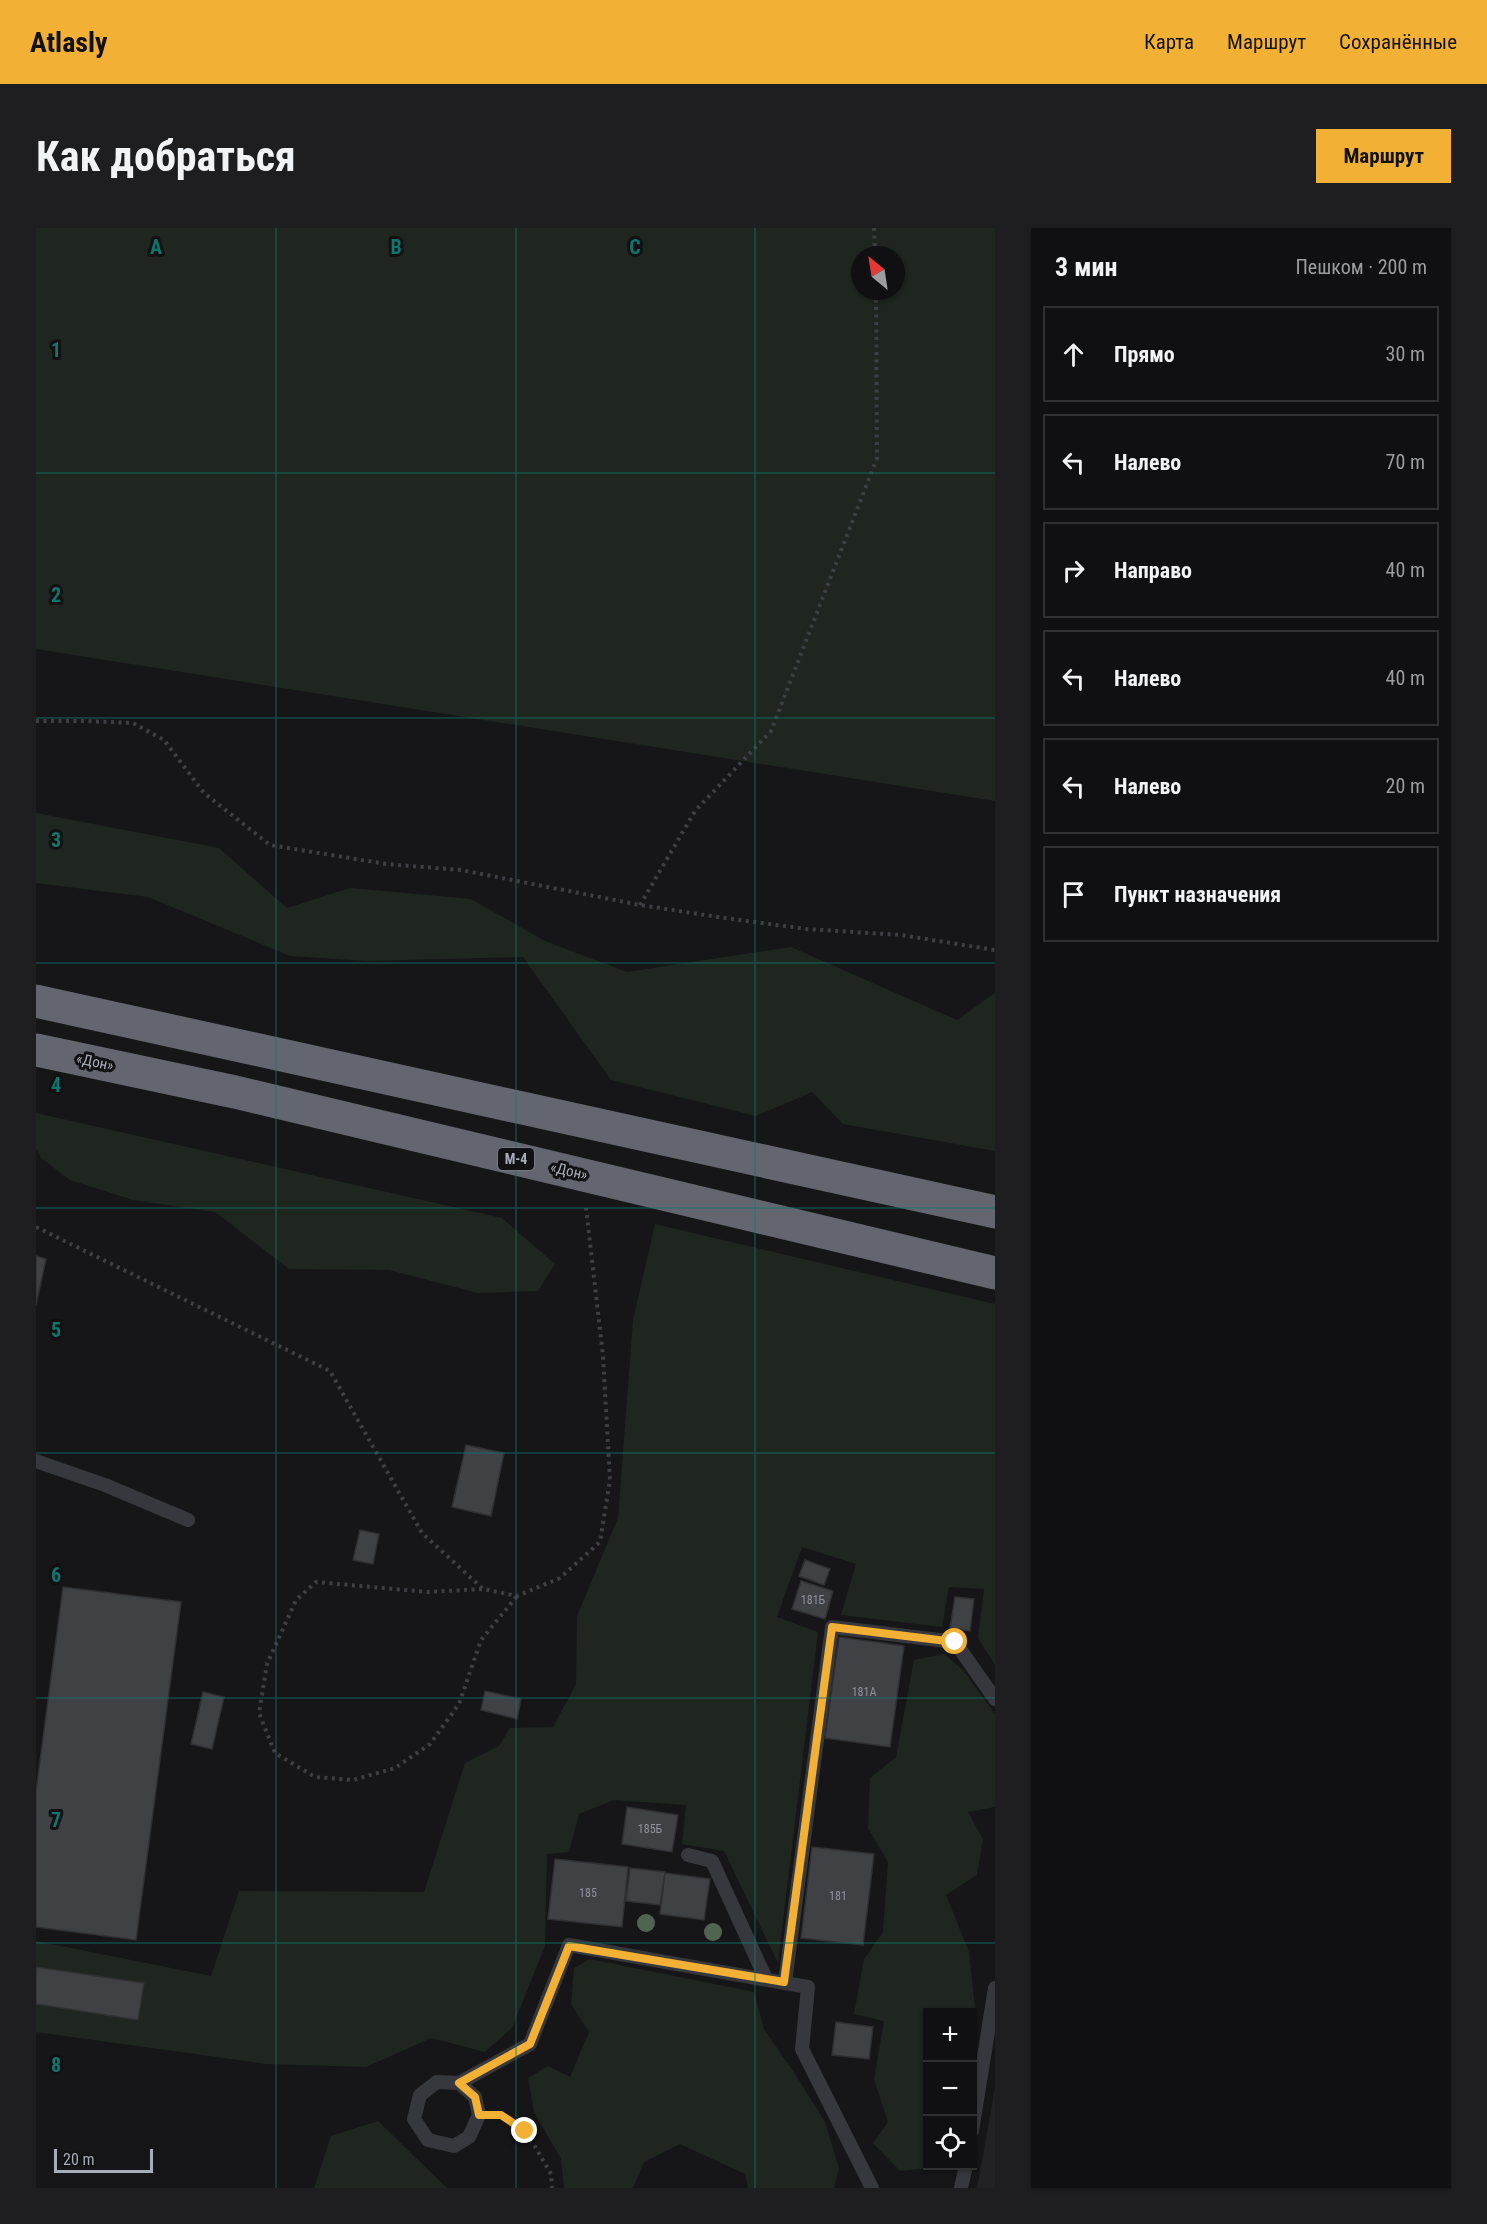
<!DOCTYPE html>
<html lang="ru">
<head>
<meta charset="utf-8">
<style>
  body { margin:0; font-family:"Roboto Condensed",sans-serif; background:#1e1e20; color:#f1f3f6 }
  .controls { position:absolute; right:18px; bottom:18px; display:grid; overflow:hidden; border-radius:0px; box-shadow:0 2px 4px #0004 }
  .controls button { width:54px; height:54px; display:grid; place-items:center; padding:0; border:0; border-bottom:2px solid #303032; background:#101012; color:#f1f3f6; font:30px sans-serif }
  .compass { position:absolute; left:815px; top:18px; width:54px; height:54px; border-radius:50%; background:#101012; box-shadow:0 2px 4px #0004; rotate:330deg }
  .scale { position:absolute; left:18px; bottom:15px; width:99px; box-sizing:border-box; padding-left:6px; border:3px solid #a8adb8; border-top:0; font-size:16px; line-height:21px; white-space:nowrap; color:#a8adb8; -webkit-text-stroke:4px #111113; paint-order:stroke }
  .stop { position:absolute; width:18px; height:18px; margin:-14px; border:4px solid #f2b134; border-radius:50%; background:#fff }
  .stop.end { background:#f2b134; border-color:#fff; box-shadow:0 2px 6px #0008 }
  .list { margin:0; padding:0; list-style:none }
  h2 { display:flex; justify-content:space-between; align-items:center; height:78px; margin:0; padding:0 24px; font-size:26px }
  h2 small { font-size:20px; font-weight:400; color:#9c9d9f }
  .list li { display:grid; grid-template-columns:39px 1fr auto; gap:18px; align-items:center; box-sizing:border-box; height:96px; margin:0 12px 12px; padding:0 12px; border:2px solid #303032; border-radius:0px }
  .list b { display:block; font-size:22px; white-space:nowrap }
  .list em { font-size:20px; font-style:normal; color:#9c9d9f }
  .icon { flex:none; width:33px; height:33px; fill:none; stroke:currentColor; stroke-width:2; stroke-linecap:round; stroke-linejoin:round }
  .map { position:relative; flex:none; width:959px; height:1960px; overflow:hidden; border-radius:0px }
  header { display:flex; align-items:center; gap:36px; box-sizing:border-box; height:84px; padding:0 30px; background:#f2b134; color:#111 }
  header strong { font-size:28px }
  nav { display:flex; gap:33px; margin-inline-start:auto; font-size:21px }
  .intro { display:flex; align-items:center; justify-content:space-between; box-sizing:border-box; height:144px; padding:0 36px }
  h1 { margin:0; font-size:42px }
  .button { padding:15px 27px; border-radius:0px; background:#f2b134; color:#111; font-size:21px; font-weight:700 }
  main { display:flex; gap:36px; padding:0 36px }
  aside { flex:1; background:#101012; border-radius:0px; box-shadow:0 2px 4px #0004 }
  .map>svg:first-child { display:block }
  .built { fill:#222225 }
  .green { fill:#1e261f; fill-rule:evenodd }
  .building { fill:#404145; stroke:#303034; stroke-width:1.5 }
  .lines { fill:none; stroke-linecap:round; stroke-linejoin:round }
  .path { stroke:#3d3f44; stroke-width:4; stroke-dasharray:3 4.5; stroke-linecap:butt }
  .lane { stroke:#37383d; stroke-width:14 }
  .highway { stroke:#63666e; stroke-width:33 }
  .tree { fill:#506452 }
  .route { stroke:#f2b134; stroke-width:8 }
  .grid { fill:none; stroke:#0f766e; stroke-width:1.5; stroke-opacity:0.55 }
  .labels { text-anchor:middle; dominant-baseline:central; stroke-width:6; stroke-linejoin:round; paint-order:stroke }
  .number-label { font-size:12px; fill:#8e929b }
  .shield { fill:#111113; stroke:#7b7e86; stroke-width:1.5 }
  .shield-label { font-size:14px; font-weight:bold; fill:#a8adb8 }
  .street-label { font-size:15px; fill:#a8adb8; stroke:#111113 }
  .grid-label { font-size:20px; text-anchor:middle; font-weight:bold; fill:#0f766e; stroke:#111113; stroke-width:6; stroke-linejoin:round; paint-order:stroke }
</style>
</head>
<body>
<header>
<strong>Atlasly</strong>
<nav><a>Карта</a><a>Маршрут</a><a>Сохранённые</a></nav>
</header>
<div class="intro"><h1>Как добраться</h1><a class="button">Маршрут</a></div>
<main>
<div class="map">
<svg width="959" height="1960" viewBox="0 0 959 1960">
  <rect width="100%" height="100%" fill="#161618"/>
  <!-- built -->
  <path class="built" d="M959 1860V1960H941Z"/>
  <!-- green -->
  <path class="green" d="M0 0H959V573L0 421ZM824 27H860V63H824Z
    M0 585 183 620 251 680 314 660 435 671 509 713 591 744 755 719 921 792 959 765V923L807 896 776 864 720 888 575 852 487 729 331 733 254 728 112 669 0 655Z
    M0 885 466 990 519 1036 502 1063 442 1065 353 1042 253 1041 179 984 97 972 34 952 5 930 0 920Z
    M619 996 959 1076V1437L942 1410 948 1361 913 1359 906 1399 805 1387 820 1336 766 1319 741 1389 782 1404 742 1735 688 1623 646 1616 650 1577 578 1572 543 1586 533 1624 511 1626 509 1718 476 1800 449 1824 395 1810 330 1839 230 1836 0 1804V1713L175 1748 203 1663 388 1664 429 1535 463 1518 474 1500 517 1499 540 1456 541 1388 582 1290 597 1092Z
    M908 1426 927 1442 959 1486V1579L932 1584 947 1611 941 1647 910 1667 933 1724 939 1780 937 1786 892 1784V1938H896L892 1940 864 1943 837 1915 852 1894 838 1851 848 1793 818 1786 828 1731 847 1704 852 1634 832 1600 834 1550 860 1529 878 1432Z
    M554 1731 718 1764 728 1801 761 1849 789 1894 803 1940 798 1960H712L709 1946 644 1916 608 1934 597 1960H528L525 1931 498 1884 492 1850 512 1838 534 1849 553 1804 535 1776 538 1740Z
    M342 1893 411 1960H278L295 1908Z"/>
  <!-- building -->
  <path class="building" d="M0 1028 10 1031 0 1077Z
    M430 1217 468 1225 455 1288 416 1279Z
    M324 1302 343 1306 337 1336 317 1332Z
    M769 1332 794 1341 788 1357 763 1348Z
    M765 1353 797 1363 789 1391 756 1381Z
    M27 1359 145 1374 100 1712 0 1699V1563Z
    M919 1369 938 1371 934 1403 914 1400Z
    M803 1409 868 1418 854 1519 789 1510Z
    M449 1463 485 1471 481 1491 445 1482Z
    M167 1464 188 1469 176 1521 155 1516Z
    M591 1579 642 1587 636 1624 586 1616Z
    M776 1619 838 1626 827 1717 765 1710Z
    M519 1631 592 1639 586 1699 512 1691Z
    M594 1640 629 1644 624 1677 590 1673Z
    M629 1645 674 1651 668 1692 624 1686Z
    M0 1739 108 1755 102 1792 0 1776Z
    M800 1794 837 1799 833 1831 796 1827Z"/>
  <g class="lines">
    <!-- path -->
    <path class="path" d="M838 0 839 27
      M0 493H47L97 495 128 512 168 565 234 617 350 636 425 642 604 677 682 689 770 701 865 707 959 722
      M604 677 659 583 735 503 841 230 840 63
      M0 999 294 1143 386 1305 447 1361 481 1368 524 1350 564 1314 574 1252 567 1128 550 980
      M446 1361 392 1364 280 1354 260 1372 231 1436 223 1485 239 1525 279 1549 317 1552 359 1540 394 1516 423 1476 445 1412 481 1368
      M466 1888 490 1903 515 1946 516 1960"/>
    <!-- lane -->
    <path class="lane" d="M0 1233 69 1257 152 1292
      M652 1627 676 1633 730 1751
      M749 1754 796 1399 919 1414 959 1471
      M423 1855 439 1869 443 1887 433 1909 418 1918 392 1912 378 1891 384 1867 401 1854 423 1855 494 1816 533 1717 772 1759 766 1821 836 1960
      M936 1903 959 1760
      M925 1960 930 1938"/>
    <!-- highway -->
    <path class="highway" d="M0 773 959 984
      M0 822 199 864 959 1045"/>
  </g>
  <!-- trees -->
  <g class="tree">
    <circle cx="610" cy="1695" r="9"/>
    <circle cx="677" cy="1704" r="9"/>
  </g>
  <g class="lines">
    <!-- route -->
    <path class="route" d="M489 1903 465 1887H443L439 1869 423 1855 494 1816 533 1718 748 1754 796 1399 919 1414"/>
  </g>
  <!-- grid -->
  <path class="grid" d="M240 0V1960M480 0V1960M719 0V1960M0 245H959M0 490H959M0 735H959M0 980H959M0 1225H959M0 1470H959M0 1715H959"/>
  <g class="labels">
    <!-- number labels -->
    <g class="number-label">
      <text x="777" y="1372">181Б</text>
      <text x="828" y="1464">181А</text>
      <text x="614" y="1601">185Б</text>
      <text x="552" y="1665">185</text>
      <text x="802" y="1668">181</text>
    </g>
    <!-- shield labels -->
    <rect class="shield" x="462" y="920" width="36" height="22" rx="4.5"/>
    <g class="shield-label">
      <text x="480" y="931">М-4</text>
    </g>
    <!-- street labels -->
    <g class="street-label">
      <text transform="translate(59 834) rotate(12)">«Дон»</text>
      <text transform="translate(533 943) rotate(13)">«Дон»</text>
    </g>
  </g>
  <g class="grid-label">
    <text x="120" y="26">A</text>
    <text x="360" y="26">B</text>
    <text x="599" y="26">C</text>
    <text x="20" y="129">1</text>
    <text x="20" y="374">2</text>
    <text x="20" y="619">3</text>
    <text x="20" y="864">4</text>
    <text x="20" y="1109">5</text>
    <text x="20" y="1354">6</text>
    <text x="20" y="1599">7</text>
    <text x="20" y="1844">8</text>
  </g>
</svg>
<div class="controls">
<button>+</button>
<button>−</button>
<button><svg class="icon" aria-label="locate" viewBox="0 0 24 24"><circle cx="12" cy="12" r="6"/><path d="M12 2v4M12 18v4M2 12h4M18 12h4"/></svg></button>
</div>
<svg class="compass" viewBox="-18 -18 36 36"><path d="M0-13l5 13h-10z" fill="#e53935"/><path d="M0 13l5-13h-10z" fill="#9c9d9f"/></svg>
<div class="scale">20 m</div>
<div class="stop" style="left:919px;top:1414px"></div>
<div class="stop end" style="left:489px;top:1903px"></div>
</div>
<aside>
<h2>3 мин<small>Пешком · 200 m</small></h2>
<ul class="list">
<li><svg class="icon" aria-label="ahead" viewBox="0 0 24 24"><path d="M12 20V5M6 11l6-6 6 6"/></svg><div><b>Прямо</b></div><em>30 m</em></li>
<li><svg class="icon" aria-label="left" viewBox="0 0 24 24"><path d="M17 20v-9H6M10 6l-5 5 5 5"/></svg><div><b>Налево</b></div><em>70 m</em></li>
<li><svg class="icon" aria-label="right" viewBox="0 0 24 24"><path d="M7 20v-9h11M14 6l5 5-5 5"/></svg><div><b>Направо</b></div><em>40 m</em></li>
<li><svg class="icon" aria-label="left" viewBox="0 0 24 24"><path d="M17 20v-9H6M10 6l-5 5 5 5"/></svg><div><b>Налево</b></div><em>40 m</em></li>
<li><svg class="icon" aria-label="left" viewBox="0 0 24 24"><path d="M17 20v-9H6M10 6l-5 5 5 5"/></svg><div><b>Налево</b></div><em>20 m</em></li>
<li><svg class="icon" aria-label="arrive" viewBox="0 0 24 24"><path d="M6 21V4h12l-3 4 3 4H6"/></svg><div><b>Пункт назначения</b></div></li>
</ul>
</aside>
</main>
</body>
</html>
